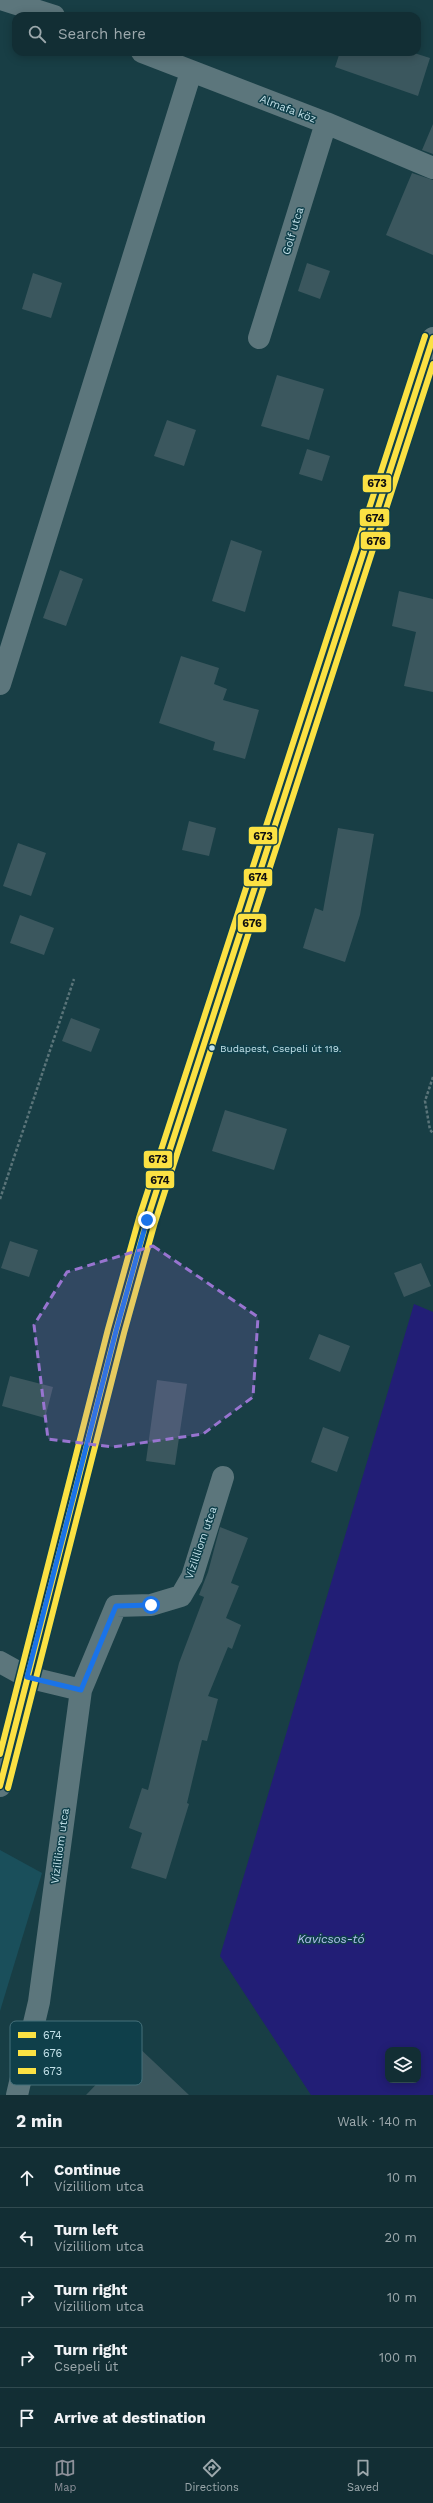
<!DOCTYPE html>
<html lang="en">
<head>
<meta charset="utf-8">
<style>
  body { margin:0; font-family:"Work Sans",sans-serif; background:#1b363c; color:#f1f3f6 }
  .controls { position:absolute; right:12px; bottom:12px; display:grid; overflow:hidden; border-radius:8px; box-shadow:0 2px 10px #0003 }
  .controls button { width:36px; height:36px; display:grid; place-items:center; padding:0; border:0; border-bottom:1px solid #314a4f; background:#122e34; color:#f1f3f6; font:20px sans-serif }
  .stop { position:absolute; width:12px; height:12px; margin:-9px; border:3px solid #1a73e8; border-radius:50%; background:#fff }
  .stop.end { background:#1a73e8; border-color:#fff; box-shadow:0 1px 4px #0008 }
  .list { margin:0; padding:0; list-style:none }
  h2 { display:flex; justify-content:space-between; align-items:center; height:52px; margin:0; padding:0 16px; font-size:17px }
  h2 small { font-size:13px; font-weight:400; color:#9ca8ac }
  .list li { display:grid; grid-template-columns:26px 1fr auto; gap:12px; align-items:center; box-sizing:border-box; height:60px; padding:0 16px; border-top:1px solid #314a4f }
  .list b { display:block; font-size:15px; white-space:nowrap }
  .list p { margin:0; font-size:13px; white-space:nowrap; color:#9ca8ac }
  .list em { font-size:13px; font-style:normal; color:#9ca8ac }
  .icon { flex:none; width:22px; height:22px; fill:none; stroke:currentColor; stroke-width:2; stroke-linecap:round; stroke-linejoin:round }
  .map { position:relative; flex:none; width:433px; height:2095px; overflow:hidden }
  .search { position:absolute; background:#122e34; box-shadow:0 2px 10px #0003; left:12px; right:12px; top:12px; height:44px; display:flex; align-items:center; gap:10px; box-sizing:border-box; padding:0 14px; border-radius:12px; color:#9ca8ac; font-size:15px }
  .sheet { height:352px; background:#122e34 }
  nav { display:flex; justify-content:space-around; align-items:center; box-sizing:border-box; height:56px; border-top:1px solid #314a4f; background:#122e34; font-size:11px; color:#9ca8ac }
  nav a { display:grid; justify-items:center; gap:2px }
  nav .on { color:#8c9099 }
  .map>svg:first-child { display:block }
  .built { fill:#1a4f5b }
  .water { fill:#221e76; fill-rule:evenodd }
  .building { fill:#3b575e }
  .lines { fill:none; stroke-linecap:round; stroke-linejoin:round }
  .path { stroke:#5a7479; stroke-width:2.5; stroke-dasharray:3 2; stroke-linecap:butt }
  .minor { stroke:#5c767c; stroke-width:22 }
  .bus-1-casing { stroke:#0f3f4a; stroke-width:9 }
  .bus-2-casing { stroke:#0f3f4a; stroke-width:9 }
  .bus-3-casing { stroke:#0f3f4a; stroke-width:9 }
  .bus-1 { stroke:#fbe143; stroke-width:6 }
  .bus-2 { stroke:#fbe143; stroke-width:6 }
  .bus-3 { stroke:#fbe143; stroke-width:6 }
  .route { stroke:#1a73e8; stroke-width:5 }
  .marked { fill:#9874d0; fill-opacity:0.2; stroke:#9874d0; stroke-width:3; stroke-dasharray:8 5; stroke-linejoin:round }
  .bus-dot { fill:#c3e1e9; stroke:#0f3f4a; stroke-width:1.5 }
  .labels { text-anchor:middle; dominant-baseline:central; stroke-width:3; stroke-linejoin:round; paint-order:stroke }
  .bus-label { font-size:10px; fill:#c3e1e9; stroke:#0f3f4a; text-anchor:start }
  .street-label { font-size:11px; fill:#c3e1e9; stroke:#0f3f4a }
  .water-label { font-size:12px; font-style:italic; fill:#b7c1f4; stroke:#0f3f4a }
  .key { fill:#0f3f4a; stroke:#45707a; stroke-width:1 }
  .key-label { font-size:11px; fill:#c3e1e9 }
  .line-badge { stroke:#0f3f4a; stroke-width:1.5 }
  .pale-badge-label { font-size:11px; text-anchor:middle; font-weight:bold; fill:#111 }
</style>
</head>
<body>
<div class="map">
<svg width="433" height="2095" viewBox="0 0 433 2095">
  <rect width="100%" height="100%" fill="#183e45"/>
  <!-- built -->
  <path class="built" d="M0 1850 42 1873 0 2011Z"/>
  <!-- water -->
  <path class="water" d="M414 1304 433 1312V2095H311L220 1956ZM388 2050H418V2080H388Z"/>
  <!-- building -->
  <path class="building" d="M340 52H411L430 58 418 96 335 67Z
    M433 124V154L422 150Z
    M412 173 433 180V255L386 235Z
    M307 263 330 271 320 299 298 291Z
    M33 273 62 283 51 318 22 309Z
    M277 375 324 389 309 440 261 426Z
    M167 420 196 430 184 466 154 456Z
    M307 449 330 456 322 481 299 474Z
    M231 540 262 551 245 612 212 601Z
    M60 570 83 579 66 626 43 618Z
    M399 591 433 599V692L404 686 416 632 392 626Z
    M181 656 219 668 214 684 227 689 223 700 259 710 245 759 213 750 215 742 159 723Z
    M189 821 216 828 209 856 182 850Z
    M338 828 374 834 360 915 345 962 303 948 315 908 323 911Z
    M18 843 46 853 31 896 3 886Z
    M20 915 54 928 44 955 10 943Z
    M71 1018 100 1029 91 1052 62 1041Z
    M225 1110 287 1129 274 1170 212 1151Z
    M10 1241 38 1250 29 1277 1 1268Z
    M421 1263 431 1286 404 1297 394 1273Z
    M319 1334 350 1346 340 1372 309 1359Z
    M10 1376 53 1387 45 1418 2 1406Z
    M157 1380 187 1384 175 1465 146 1461Z
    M323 1427 349 1437 337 1472 311 1462Z
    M220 1527 248 1538 231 1583 239 1586 226 1618 241 1625 232 1649 228 1647 208 1696 218 1699 207 1741 202 1740 187 1803 189 1804 166 1879 131 1868 142 1833 129 1828 142 1788 148 1790 179 1663 204 1597 199 1595 208 1572Z
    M135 2044 189 2095H86Z"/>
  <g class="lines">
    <!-- path -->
    <path class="path" d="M433 1077 425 1101 430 1130 433 1133
      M0 1199 74 979"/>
    <!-- minor -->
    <path class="minor" d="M4 0 54 16
      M142 52 326 123 433 168
      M259 338 326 123
      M0 684 191 72
      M0 1662 27 1677 81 1690 39 2002 17 2095
      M81 1690 116 1606 151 1605 181 1596 192 1577 223 1477
      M0 1786 116 1331 147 1220 433 338"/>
    <!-- bus-1 casing -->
    <g class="bus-1-casing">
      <path id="bus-1" d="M0 1786 116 1331 147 1220 433 338"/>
    </g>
    <!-- bus-2 casing -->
    <g class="bus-2-casing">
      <path id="bus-2" d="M8 1788 124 1333 155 1222 433 364"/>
    </g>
    <!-- bus-3 casing -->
    <g class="bus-3-casing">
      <path id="bus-3" d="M0 1754 108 1329 139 1218 425 336"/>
    </g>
    <!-- bus-1 -->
    <use href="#bus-1" class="bus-1"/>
    <!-- bus-2 -->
    <use href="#bus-2" class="bus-2"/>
    <!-- bus-3 -->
    <use href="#bus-3" class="bus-3"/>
  </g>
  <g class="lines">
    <!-- route -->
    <path class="route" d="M147 1220 116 1331 27 1677 81 1690 116 1606 151 1605"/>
  </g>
  <!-- marked area -->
  <path class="marked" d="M153 1246 258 1317 253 1397 203 1434 113 1447 48 1439 34 1325 67 1272Z"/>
  <!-- markers -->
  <circle class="bus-dot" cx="212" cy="1048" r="3.5"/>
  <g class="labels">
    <!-- bus labels -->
    <g class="bus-label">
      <text x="220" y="1048">Budapest, Csepeli út 119.</text>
    </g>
    <!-- street labels -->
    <g class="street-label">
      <text transform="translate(288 109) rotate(21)">Almafa köz</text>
      <text transform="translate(293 231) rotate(-73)">Golf utca</text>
      <text transform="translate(201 1543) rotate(-71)">Vízililiom utca</text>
      <text transform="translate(60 1846) rotate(-82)">Vízililiom utca</text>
    </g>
    <!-- water labels -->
    <g class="water-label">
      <text x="331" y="1939">Kavicsos-tó</text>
    </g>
  </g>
  <!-- legend -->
  <rect x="10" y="2021" width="132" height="64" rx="6" class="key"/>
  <rect x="18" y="2032" width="18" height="6" fill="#fbe143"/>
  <rect x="18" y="2050" width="18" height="6" fill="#fbe143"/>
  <rect x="18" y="2068" width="18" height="6" fill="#fbe143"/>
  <g class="key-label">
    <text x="43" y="2039">674</text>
    <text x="43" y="2057">676</text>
    <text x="43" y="2075">673</text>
  </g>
  <g class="line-badge">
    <rect x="362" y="474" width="30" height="19" rx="4" fill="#fbe143"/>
    <rect x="359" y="508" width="31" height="19" rx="4" fill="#fbe143"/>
    <rect x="360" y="531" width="31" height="19" rx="4" fill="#fbe143"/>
    <rect x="248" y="826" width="30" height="19" rx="4" fill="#fbe143"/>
    <rect x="243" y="868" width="30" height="19" rx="4" fill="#fbe143"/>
    <rect x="237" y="913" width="30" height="20" rx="4" fill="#fbe143"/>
    <rect x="143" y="1150" width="30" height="19" rx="4" fill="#fbe143"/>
    <rect x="145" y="1170" width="30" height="19" rx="4" fill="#fbe143"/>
  </g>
  <g class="pale-badge-label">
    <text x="377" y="487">673</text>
    <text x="375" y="522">674</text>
    <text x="376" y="545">676</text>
    <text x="263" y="840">673</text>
    <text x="258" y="881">674</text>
    <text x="252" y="927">676</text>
    <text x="158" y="1163">673</text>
    <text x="160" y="1184">674</text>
  </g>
</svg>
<div class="controls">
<button><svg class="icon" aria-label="layers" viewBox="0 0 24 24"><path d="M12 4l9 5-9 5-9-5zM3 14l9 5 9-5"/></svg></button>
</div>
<div class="stop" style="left:151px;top:1605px"></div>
<div class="stop end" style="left:147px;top:1220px"></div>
<div class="search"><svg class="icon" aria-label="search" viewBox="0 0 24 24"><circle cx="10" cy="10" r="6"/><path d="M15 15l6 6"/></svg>Search here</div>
</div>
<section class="sheet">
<h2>2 min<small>Walk · 140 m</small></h2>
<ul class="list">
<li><svg class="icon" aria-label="ahead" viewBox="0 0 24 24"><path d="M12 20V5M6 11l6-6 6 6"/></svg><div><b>Continue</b><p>Vízililiom utca</p></div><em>10 m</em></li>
<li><svg class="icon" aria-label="left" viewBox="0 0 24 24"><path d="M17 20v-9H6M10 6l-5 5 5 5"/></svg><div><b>Turn left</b><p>Vízililiom utca</p></div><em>20 m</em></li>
<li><svg class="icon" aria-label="right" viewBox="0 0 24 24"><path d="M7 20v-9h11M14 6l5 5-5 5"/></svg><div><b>Turn right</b><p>Vízililiom utca</p></div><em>10 m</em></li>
<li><svg class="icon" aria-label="right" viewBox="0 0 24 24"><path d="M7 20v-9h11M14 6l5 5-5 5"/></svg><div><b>Turn right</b><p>Csepeli út</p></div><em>100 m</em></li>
<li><svg class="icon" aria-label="arrive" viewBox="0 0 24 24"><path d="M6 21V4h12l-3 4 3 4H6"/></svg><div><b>Arrive at destination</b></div></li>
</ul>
</section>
<nav>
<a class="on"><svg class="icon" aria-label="map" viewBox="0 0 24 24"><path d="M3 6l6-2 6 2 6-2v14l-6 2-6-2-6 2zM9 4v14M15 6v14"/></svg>Map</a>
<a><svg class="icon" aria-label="directions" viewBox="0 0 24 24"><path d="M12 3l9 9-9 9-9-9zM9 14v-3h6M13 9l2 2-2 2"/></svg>Directions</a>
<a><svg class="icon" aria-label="saved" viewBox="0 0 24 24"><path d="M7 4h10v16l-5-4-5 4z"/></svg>Saved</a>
</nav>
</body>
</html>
